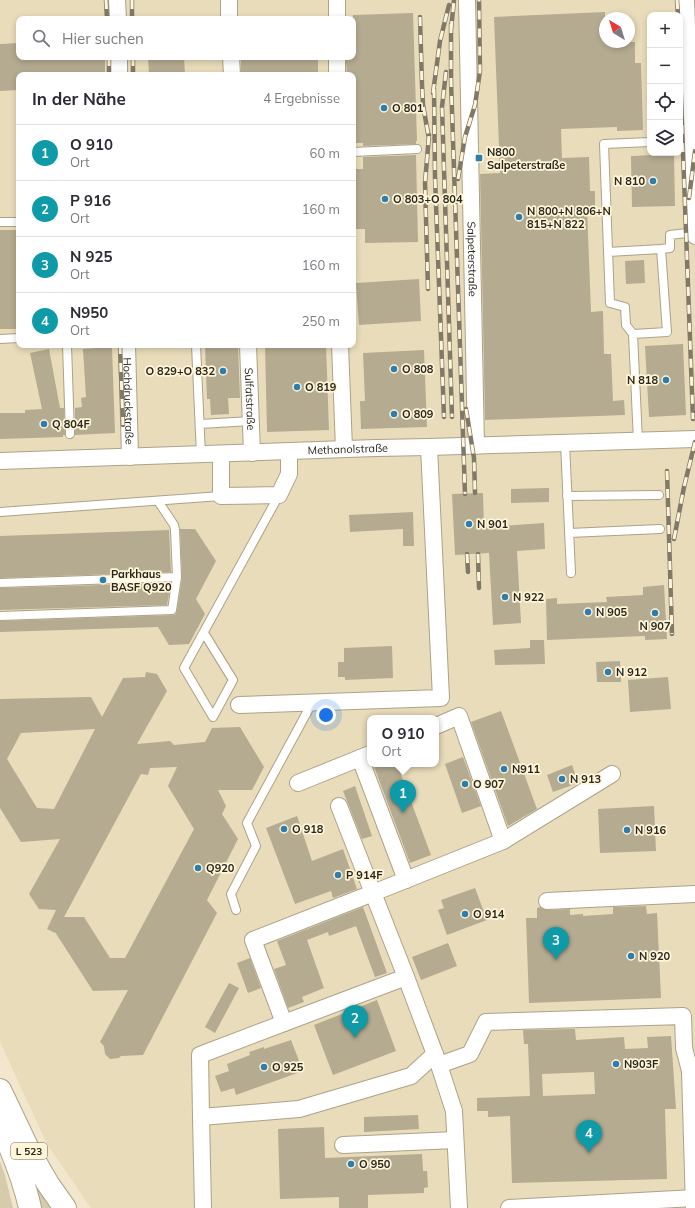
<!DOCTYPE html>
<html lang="de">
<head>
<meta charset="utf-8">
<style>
  body { margin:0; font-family:Mulish,sans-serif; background:#f2f2f3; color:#2b2b33 }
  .controls { position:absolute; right:12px; top:12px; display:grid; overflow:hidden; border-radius:8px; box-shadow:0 2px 6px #0003 }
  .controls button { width:36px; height:36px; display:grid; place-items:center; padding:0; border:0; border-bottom:1px solid #e1e1e2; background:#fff; color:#2b2b33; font:20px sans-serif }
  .compass { position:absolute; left:599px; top:12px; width:36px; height:36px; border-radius:50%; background:#fff; box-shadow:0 2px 6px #0003; rotate:322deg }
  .you { position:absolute; left:326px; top:715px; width:14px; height:14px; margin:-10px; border:3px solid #fff; border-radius:50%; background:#1a73e8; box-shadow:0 0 0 6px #1a73e833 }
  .badge { display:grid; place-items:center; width:26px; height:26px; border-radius:50%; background:#2d7eaf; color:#fff; font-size:13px; font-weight:700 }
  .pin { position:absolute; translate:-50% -33px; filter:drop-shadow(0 1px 2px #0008) }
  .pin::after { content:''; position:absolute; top:21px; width:14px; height:12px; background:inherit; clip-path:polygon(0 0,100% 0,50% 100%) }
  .popup { position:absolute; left:367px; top:715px; width:72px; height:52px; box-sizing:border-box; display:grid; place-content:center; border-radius:8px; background:#fff; filter:drop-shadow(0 1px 3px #0005); font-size:13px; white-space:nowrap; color:#7c7c81 }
  .popup b { font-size:15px; color:#2b2b33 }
  .popup::after { content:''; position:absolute; left:50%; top:100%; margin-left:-8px; border:8px solid transparent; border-top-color:#fff }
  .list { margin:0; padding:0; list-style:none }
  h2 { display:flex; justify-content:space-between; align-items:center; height:52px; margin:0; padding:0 16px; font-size:17px }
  h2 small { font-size:13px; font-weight:400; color:#7c7c81 }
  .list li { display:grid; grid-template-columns:26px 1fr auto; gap:12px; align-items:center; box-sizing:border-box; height:56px; padding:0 16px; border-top:1px solid #e1e1e2 }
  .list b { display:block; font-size:15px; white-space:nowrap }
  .list p { margin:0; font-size:13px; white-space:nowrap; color:#7c7c81 }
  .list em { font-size:13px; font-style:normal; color:#7c7c81 }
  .icon { flex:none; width:22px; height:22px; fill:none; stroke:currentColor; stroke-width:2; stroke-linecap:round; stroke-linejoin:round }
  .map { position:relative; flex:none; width:695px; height:1208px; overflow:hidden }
  .search { position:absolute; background:#fff; box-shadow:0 2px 6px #0003; left:16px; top:16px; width:340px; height:44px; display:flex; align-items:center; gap:10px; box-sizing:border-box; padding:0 14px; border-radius:8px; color:#7c7c81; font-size:15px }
  .panel { position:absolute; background:#fff; box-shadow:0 2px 6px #0003; left:16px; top:72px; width:340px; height:276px; border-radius:8px }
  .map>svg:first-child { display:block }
  .built { fill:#e9dcba; fill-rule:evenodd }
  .green { fill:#d6cbad }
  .building { fill:#b5ab91; fill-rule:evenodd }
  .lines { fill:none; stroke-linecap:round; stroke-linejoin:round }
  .lane-casing { stroke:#aca288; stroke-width:10 }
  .street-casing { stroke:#aca288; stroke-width:18 }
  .primary-casing { stroke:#aca288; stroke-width:24 }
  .lane { stroke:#fff; stroke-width:8 }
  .street { stroke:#fff; stroke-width:16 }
  .primary { stroke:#fff; stroke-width:22 }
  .rail-casing { stroke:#817968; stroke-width:4.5 }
  .rail { stroke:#fff5d9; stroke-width:3; stroke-dasharray:9; stroke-linecap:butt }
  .poi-dot { fill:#2d7eaf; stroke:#fff5d9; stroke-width:1.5 }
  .labels { text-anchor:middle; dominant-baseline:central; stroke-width:3.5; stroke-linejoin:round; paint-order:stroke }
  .shield { fill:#fff5d9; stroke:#6a6455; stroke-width:1 }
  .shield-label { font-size:10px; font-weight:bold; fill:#2a261c }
  .poi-label { font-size:11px; font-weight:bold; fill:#2a261c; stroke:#fff5d9; text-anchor:start }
  .street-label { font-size:11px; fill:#2a261c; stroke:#fff5d9 }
</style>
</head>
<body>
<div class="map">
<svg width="695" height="1208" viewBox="0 0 695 1208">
  <rect width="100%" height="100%" fill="#f2e7cc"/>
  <!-- built -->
  <path class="built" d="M0 0H695V1208H91L47 1144 0 1042ZM650 15H680V153H650ZM605 18H629V42H605ZM19 19H353V57H19ZM19 75H353V345H19ZM370 718H436V764H370Z"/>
  <!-- green -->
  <path class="green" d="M24 1159 53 1208H37Z
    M0 1161 5 1175 13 1208H0Z"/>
  <!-- building -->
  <path class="building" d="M605 12V42H635V63H641L643 130 617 131V127L561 129 562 158 589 157 590 191H595V208H587L591 312 603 311 604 354H611L613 401 624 400 625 415 485 420 480 174 500 173 494 17Z
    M413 13 417 141H416V144L363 146V143H353V75H347L346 63V57H353V15Z
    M19 43V57H105V75H19V90L0 91V44Z
    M148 57H184L185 75H149Z
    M241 57H318V75H241Z
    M674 154 675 206 632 207 631 156Z
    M416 155 418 242 365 243V229H353V169H363V157Z
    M0 230H19V329H0Z
    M644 260 645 283 626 284 625 261Z
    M419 279 421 321 359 325 356 283Z
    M683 344 686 415 649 417 645 346Z
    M205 345H238L240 398H228L229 414 211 415 210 399H207Z
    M265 345H326L329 430 267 432Z
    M112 347 115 433 75 435V408L82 407 81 398 86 397 83 349Z
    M49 349 60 408H64L65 435H63V437L0 439V413H25V410L42 409 30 353Z
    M424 350 427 427 361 429 360 401H365L363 353Z
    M549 488V502L511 503V489Z
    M483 493 484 527 544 523 545 549 517 551 521 623 493 625 489 553 455 555 452 494Z
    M413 512 414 546H403V529L350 532 349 515Z
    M180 529H195L216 561 196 599 205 614 189 644 169 645 158 627 0 632V621L175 615 177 611 182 578Z
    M169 530 171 572 0 578V536Z
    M171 583 167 605 0 610V588Z
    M664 585 667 639 645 640V636L547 640 546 599 557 598V604L607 602 606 597 643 595V587Z
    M530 640H544L545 664 495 665 494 650 530 648Z
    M392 646 393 678 345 680V677H338V662H344V648Z
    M620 661 621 682H597L596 662Z
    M146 672 157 674 167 691 137 744 170 741 174 745 205 742 212 728 240 727 264 767 252 790H218L226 806 222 814 238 839 207 900 217 913 143 1055 121 1056 119 1058 110 1059 105 1054 104 1046 100 1042 128 990 93 991 55 932V933L47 929 56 910 39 909 29 894 60 839 21 842 0 808V699L91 697 102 717 123 678 145 677ZM95 729 54 809 37 808 7 759 21 733ZM177 767 168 786 194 829 125 958H110L84 917H64L141 774 148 775 150 768Z
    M668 677 671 709 630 712 628 680Z
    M501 711 537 809 508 826 471 722Z
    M463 757 481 806 462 813 445 764Z
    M373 764H397L431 855 410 863Z
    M572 765 578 783 553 792 547 775Z
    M355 786 372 836 362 839 343 791Z
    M654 806 656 851 600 853 598 809Z
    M297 816 312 861 343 849 357 889 333 898 331 891 295 904 266 828Z
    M475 888 487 920 447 935 438 910 444 908 441 900Z
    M646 906 647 914 657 913 661 998 529 1003 526 918H537V908L540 907 547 910 570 909V915L583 914V916L613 914V907Z
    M363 907 387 973 375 977 356 926 329 936 328 932 307 940 324 988 302 997 304 1002 288 1008 274 969 286 965 277 941Z
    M448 943 457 966 421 980 412 957Z
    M250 958 261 988 248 993 237 963Z
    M229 983 239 988 215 1033 205 1027Z
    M377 1000 396 1051 333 1075 314 1025Z
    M575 1029 576 1040 624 1037 625 1049 648 1048 647 1037 671 1036 676 1109H665L667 1179 512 1183 510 1116 488 1117V1111H477V1098L530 1096 528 1044H524L523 1030ZM594 1072 595 1094 543 1096 542 1074Z
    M291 1040 303 1071 236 1095 234 1088 221 1092 215 1076 229 1071 227 1064 250 1055 249 1052 264 1047V1049Z
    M418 1115 419 1129 364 1132V1117Z
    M324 1127 325 1158 422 1154 423 1171H427L428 1187 424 1188V1193L368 1195V1208H339V1197L280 1199 278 1129Z"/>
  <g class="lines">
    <!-- lane casing -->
    <g class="lane-casing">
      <path id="lane" d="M353 152 417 149
        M0 222H19
        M608 252 661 249
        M633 334 667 332 661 249 670 248V235L695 232
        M0 339 19 338
        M67 345 70 434
        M196 345 201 455
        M200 424 251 421
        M638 441 633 334 626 325 625 307 610 303 604 144 650 142
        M565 443 571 573
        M567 496 659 495
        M0 512 221 496
        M569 533 660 529
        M0 583 177 577
        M0 616 172 610 177 577 175 530 174 525 158 501
        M204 633 233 680 213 717 184 668 279 495
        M236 910 231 894 256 846 247 823 312 703"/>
    </g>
    <!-- street casing -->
    <g class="street-casing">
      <g id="street">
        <path d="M117 0 118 19"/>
        <path d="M229 0V19"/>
        <path d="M337 0V19"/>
        <path id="s1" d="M467 0 476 446"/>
        <path d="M686 0 695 236"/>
        <path d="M119 57V75"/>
        <path d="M231 57 232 75"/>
        <path d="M337 57V75"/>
        <path id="s2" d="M127 345 130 457"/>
        <path id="s3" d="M248 345 252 453"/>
        <path d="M340 345 344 449"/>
        <path d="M221 454V496L279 495 289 474V452"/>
        <path id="s4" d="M0 461 376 448 429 447 695 439"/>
        <path d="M239 705 441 698 429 447"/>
        <path d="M436 726 459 716 503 841 373 893 406 977 439 1065"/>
        <path d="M370 754 360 758 406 880"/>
        <path d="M298 783 360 758"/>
        <path d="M339 806 373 893 253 940 284 1023 406 977"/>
        <path d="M503 841 612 774"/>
        <path d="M547 901 695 894"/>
        <path d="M284 1023 200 1055 201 1117 299 1109 411 1076 435 1054"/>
        <path d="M201 1117 203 1208"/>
        <path d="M343 1145 455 1140"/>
        <path d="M459 1208 454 1111 439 1065 470 1054 486 1022 683 1016 684 1048 690 1071"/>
        <path d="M509 1208 695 1198"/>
        <path d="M694 1208 690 1071H695"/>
      </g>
    </g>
    <!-- primary casing -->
    <g class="primary-casing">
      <path id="primary" d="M0 1090 29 1151 48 1184 65 1208
        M1 1126C13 1153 24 1180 30 1208"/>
    </g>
    <!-- lane -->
    <use href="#lane" class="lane"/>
    <!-- street -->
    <use href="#street" class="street"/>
    <!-- primary -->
    <use href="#primary" class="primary"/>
    <!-- rail casing -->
    <g class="rail-casing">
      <path id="rail" d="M106 0 107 19
        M132 0V19
        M677 0 678 15
        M420 17 422 85 423 105 429 139
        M451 24V81L465 494
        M451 30 454 0
        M109 57V75
        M133 57V75
        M680 71 693 419
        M446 72 442 107 452 417
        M434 89 435 177 444 417
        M433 93 440 41 449 5
        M458 179 465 137 475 105 480 71 479 0
        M689 198 695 151
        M428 289 425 183 429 135
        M120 345 123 425
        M466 409 474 458 475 493
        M667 471 672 634
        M674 539 684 487 695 442
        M467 554 468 572
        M478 554 479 588"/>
    </g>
    <!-- rail -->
    <use href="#rail" class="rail"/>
  </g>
  <!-- markers -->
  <g class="poi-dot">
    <circle cx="384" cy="108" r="4"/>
    <rect x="475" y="154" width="8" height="8" rx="2"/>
    <circle cx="653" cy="181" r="4"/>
    <circle cx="385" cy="199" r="4"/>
    <circle cx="519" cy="217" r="4"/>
    <circle cx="394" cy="369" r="4"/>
    <circle cx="223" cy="371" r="4"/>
    <circle cx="666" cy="380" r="4"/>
    <circle cx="297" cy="387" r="4"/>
    <circle cx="394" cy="414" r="4"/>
    <circle cx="44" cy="424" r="4"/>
    <circle cx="469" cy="524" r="4"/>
    <circle cx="103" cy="580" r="4"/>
    <circle cx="505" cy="597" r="4"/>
    <circle cx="588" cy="612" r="4"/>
    <circle cx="655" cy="613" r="4"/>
    <circle cx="608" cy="672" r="4"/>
    <circle cx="504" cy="769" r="4"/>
    <circle cx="562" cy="779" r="4"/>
    <circle cx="465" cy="784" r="4"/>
    <circle cx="284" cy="829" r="4"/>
    <circle cx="627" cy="830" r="4"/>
    <circle cx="198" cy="868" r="4"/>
    <circle cx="338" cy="875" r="4"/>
    <circle cx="465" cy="914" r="4"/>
    <circle cx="631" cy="956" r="4"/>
    <circle cx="616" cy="1064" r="4"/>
    <circle cx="264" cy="1067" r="4"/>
    <circle cx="351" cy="1164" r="4"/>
  </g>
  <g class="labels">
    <!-- shield labels -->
    <rect class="shield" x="11" y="1143" width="36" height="16" rx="3"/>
    <g class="shield-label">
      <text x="29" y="1151">L 523</text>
    </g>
    <!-- poi labels -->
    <g class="poi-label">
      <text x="392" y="108">O 801</text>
      <text x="487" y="152">N800<tspan x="487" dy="13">Salpeterstraße</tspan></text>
      <text x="645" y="181" text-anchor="end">N 810</text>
      <text x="393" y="199">O 803+O 804</text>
      <text x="527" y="211">N 800+N 806+N<tspan x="527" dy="13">815+N 822</tspan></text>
      <text x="402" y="369">O 808</text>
      <text x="215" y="371" text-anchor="end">O 829+O 832</text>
      <text x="658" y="380" text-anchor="end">N 818</text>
      <text x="305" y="387">O 819</text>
      <text x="402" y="414">O 809</text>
      <text x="52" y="424">Q 804F</text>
      <text x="477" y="524">N 901</text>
      <text x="111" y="574">Parkhaus<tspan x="111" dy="13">BASF Q920</tspan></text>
      <text x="513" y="597">N 922</text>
      <text x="596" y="612">N 905</text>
      <text x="655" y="626" text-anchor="middle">N 907</text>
      <text x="616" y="672">N 912</text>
      <text x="512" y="769">N911</text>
      <text x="570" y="779">N 913</text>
      <text x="473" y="784">O 907</text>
      <text x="292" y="829">O 918</text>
      <text x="635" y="830">N 916</text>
      <text x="206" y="868">Q920</text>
      <text x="346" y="875">P 914F</text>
      <text x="473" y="914">O 914</text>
      <text x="639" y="956">N 920</text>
      <text x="624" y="1064">N903F</text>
      <text x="272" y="1067">O 925</text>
      <text x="359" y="1164">O 950</text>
    </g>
    <!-- street labels -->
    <g class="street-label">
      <text stroke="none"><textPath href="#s1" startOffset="259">Salpeterstraße</textPath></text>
      <text stroke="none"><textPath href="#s3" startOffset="54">Sulfatstraße</textPath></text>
      <text stroke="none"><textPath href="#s2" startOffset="56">Hochdruckstraße</textPath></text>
      <text stroke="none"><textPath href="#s4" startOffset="348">Methanolstraße</textPath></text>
    </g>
  </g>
</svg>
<div class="controls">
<button>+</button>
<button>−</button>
<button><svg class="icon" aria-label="locate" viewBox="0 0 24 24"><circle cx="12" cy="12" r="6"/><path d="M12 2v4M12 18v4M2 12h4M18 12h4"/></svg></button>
<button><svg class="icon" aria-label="layers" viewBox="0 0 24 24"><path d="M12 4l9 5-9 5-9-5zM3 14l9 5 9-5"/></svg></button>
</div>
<svg class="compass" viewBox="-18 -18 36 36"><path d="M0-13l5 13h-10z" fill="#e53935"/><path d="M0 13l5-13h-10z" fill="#7c7c81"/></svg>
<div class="you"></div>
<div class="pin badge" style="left:403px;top:813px;background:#0f9aa8">1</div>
<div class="popup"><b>O 910</b>Ort</div>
<div class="pin badge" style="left:355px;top:1038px;background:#0f9aa8">2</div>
<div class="pin badge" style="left:556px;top:960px;background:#0f9aa8">3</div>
<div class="pin badge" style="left:589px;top:1153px;background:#0f9aa8">4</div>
<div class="search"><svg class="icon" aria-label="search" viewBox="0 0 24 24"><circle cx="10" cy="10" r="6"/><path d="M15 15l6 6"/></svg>Hier suchen</div>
<section class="panel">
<h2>In der Nähe<small>4 Ergebnisse</small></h2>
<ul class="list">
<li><span class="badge" style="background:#0f9aa8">1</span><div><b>O 910</b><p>Ort</p></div><em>60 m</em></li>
<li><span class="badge" style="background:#0f9aa8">2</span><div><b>P 916</b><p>Ort</p></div><em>160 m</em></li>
<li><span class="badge" style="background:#0f9aa8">3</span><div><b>N 925</b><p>Ort</p></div><em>160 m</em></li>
<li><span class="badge" style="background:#0f9aa8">4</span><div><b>N950</b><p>Ort</p></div><em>250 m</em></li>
</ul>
</section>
</div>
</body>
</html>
